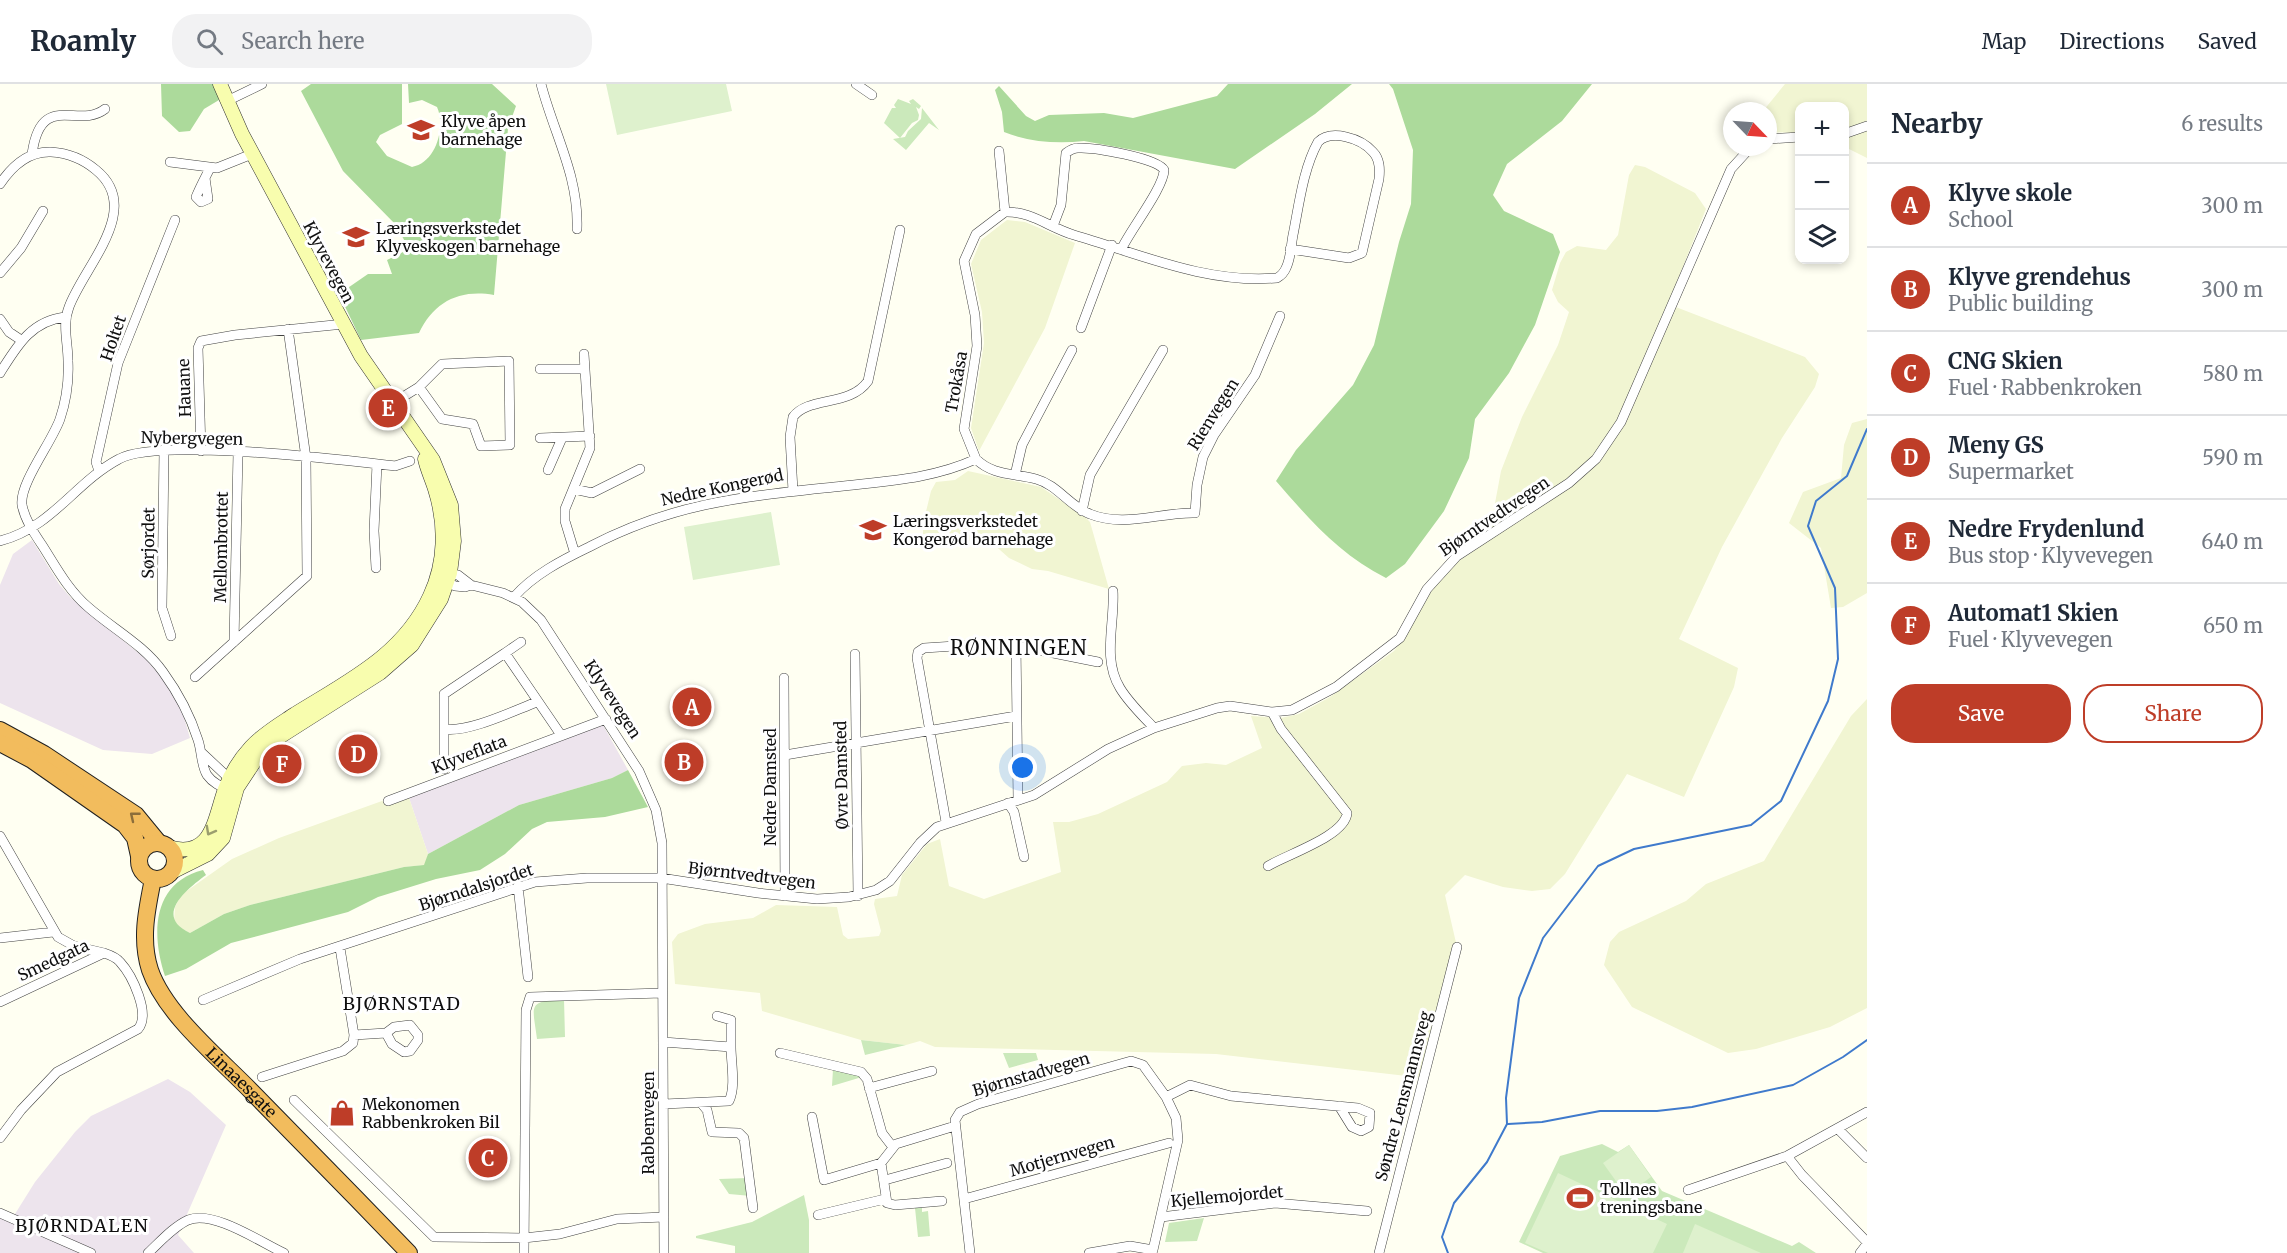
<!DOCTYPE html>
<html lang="en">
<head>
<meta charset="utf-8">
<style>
  body { margin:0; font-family:Merriweather,serif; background:#f2f2f3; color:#1f2937 }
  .controls { position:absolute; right:18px; top:18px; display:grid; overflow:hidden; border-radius:12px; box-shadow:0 3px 9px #0003 }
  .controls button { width:54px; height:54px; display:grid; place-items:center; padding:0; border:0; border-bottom:2px solid #e0e1e3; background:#fff; color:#1f2937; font:30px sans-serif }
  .compass { position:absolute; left:1723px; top:18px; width:54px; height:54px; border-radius:50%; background:#fff; box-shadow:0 3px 9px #0003; rotate:115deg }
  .you { position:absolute; left:1023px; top:684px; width:21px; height:21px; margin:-15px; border:4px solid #fff; border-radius:50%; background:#1a73e8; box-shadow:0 0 0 9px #1a73e833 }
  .badge { display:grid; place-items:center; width:39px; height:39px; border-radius:50%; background:#be3d28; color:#fff; font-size:20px; font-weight:700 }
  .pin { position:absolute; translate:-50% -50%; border:3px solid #fff; box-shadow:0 2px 6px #0006 }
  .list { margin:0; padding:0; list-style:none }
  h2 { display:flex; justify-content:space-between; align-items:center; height:78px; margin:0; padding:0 24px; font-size:26px }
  h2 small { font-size:20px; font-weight:400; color:#747a83 }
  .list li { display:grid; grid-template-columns:39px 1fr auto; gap:18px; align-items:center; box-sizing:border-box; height:84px; padding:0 24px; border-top:2px solid #e0e1e3 }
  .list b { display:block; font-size:22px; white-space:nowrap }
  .list p { margin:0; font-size:20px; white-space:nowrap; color:#747a83 }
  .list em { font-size:20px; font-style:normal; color:#747a83 }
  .actions { display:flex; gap:12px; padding:18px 24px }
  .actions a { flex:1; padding:14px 0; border:2px solid #be3d28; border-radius:24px; text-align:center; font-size:21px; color:#be3d28 }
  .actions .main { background:#be3d28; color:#fff }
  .icon { flex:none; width:33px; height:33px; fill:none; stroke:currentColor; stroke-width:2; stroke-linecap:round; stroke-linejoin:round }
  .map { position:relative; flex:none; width:1867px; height:1169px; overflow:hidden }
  header { display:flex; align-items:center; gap:36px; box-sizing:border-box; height:84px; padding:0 30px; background:#fff; border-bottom:2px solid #e0e1e3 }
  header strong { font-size:28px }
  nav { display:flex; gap:33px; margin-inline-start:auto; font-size:21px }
  .search { width:420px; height:54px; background:#f2f2f3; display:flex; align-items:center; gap:15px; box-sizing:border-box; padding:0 21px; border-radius:24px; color:#747a83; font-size:22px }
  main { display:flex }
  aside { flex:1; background:#fff }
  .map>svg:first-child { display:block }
  .industrial { fill:#ede4ed }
  .farmland { fill:#f1f5d2 }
  .green { fill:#cbe9bb }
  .forest { fill:#acda9b }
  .pitch { fill:#def1cd }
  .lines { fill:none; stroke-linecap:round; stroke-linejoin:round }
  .stream { stroke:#3f7acc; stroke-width:2 }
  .street-casing { stroke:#424242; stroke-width:10 }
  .secondary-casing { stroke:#313131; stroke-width:15 }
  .highway-casing { stroke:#202020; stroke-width:18 }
  .street { stroke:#fff; stroke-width:9 }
  .secondary { stroke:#f8fdae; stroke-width:14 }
  .highway { stroke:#f2bc5d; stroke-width:16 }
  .oneway { stroke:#8c6e3a }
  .oneway2 { stroke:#9b9e6e }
  .labels { text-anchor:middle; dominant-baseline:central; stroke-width:6; stroke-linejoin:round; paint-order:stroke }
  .poi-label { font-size:16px; fill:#0f0f0f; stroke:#fff; text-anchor:start }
  .street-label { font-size:16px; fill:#0f0f0f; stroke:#fff }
  .neighbourhood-label { font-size:18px; letter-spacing:1.5px; fill:#0f0f0f; stroke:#fff }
  .quarter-label { font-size:20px; letter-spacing:1.5px; fill:#0f0f0f; stroke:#fff }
</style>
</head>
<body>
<header>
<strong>Roamly</strong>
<div class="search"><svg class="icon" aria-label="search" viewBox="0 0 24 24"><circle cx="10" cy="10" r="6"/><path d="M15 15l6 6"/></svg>Search here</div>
<nav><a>Map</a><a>Directions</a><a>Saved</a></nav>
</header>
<main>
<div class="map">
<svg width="1867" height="1169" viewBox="0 0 1867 1169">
  <rect width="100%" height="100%" fill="#fffff2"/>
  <!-- industrial -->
  <path class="industrial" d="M32 456 59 500 71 514 146 575 167 600 181 623 190 654 152 670 103 666 0 619V501L13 470Z
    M602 639 628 686 612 694 519 721 428 770 407 708Z
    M168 995 190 1008 226 1041 178 1151 194 1169H0V1134L10 1138 35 1098 75 1048 91 1032Z"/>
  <!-- farmland -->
  <path class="farmland" d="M1785 0H1867V74L1845 63 1844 22H1800L1799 49 1768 48V27H1763Z
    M1635 81 1645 83 1695 109 1706 125 1668 220 1805 273 1819 290 1815 303 1782 354 1722 463 1679 555 1738 584 1734 603 1684 713 1627 690 1565 790 1550 805 1532 807 1503 803 1465 791 1445 811 1457 863 1424 994 1216 970 935 963 920 957 906 961 861 956 762 927 760 909 675 900 672 858 678 850 705 840 753 834 776 821 837 823 843 851 848 855 879 852 881 847 874 820 875 815 897 812 902 791 927 760 940 755 949 802 984 815 1061 788 1053 738H1069L1098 730 1167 698 1182 682 1206 679 1226 681 1262 664 1251 632 1281 634 1299 630 1330 613 1394 567 1407 550 1437 497 1459 477 1488 457 1501 387 1522 333 1558 261 1569 228 1558 218 1552 206 1560 179 1566 168 1577 162 1606 166 1618 151 1629 91Z
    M1007 136 1025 138 1075 159 1045 244 979 367 971 344 984 259 982 228 971 180 981 156Z
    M1867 335V509L1843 523 1831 524 1821 464 1789 439 1803 408 1841 394 1844 361 1852 339Z
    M968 387 1041 403 1085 433 1090 438 1109 505 1048 487 1032 485 1009 474 991 458 982 456 927 463 923 458V440L931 407 936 398 955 396Z
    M1867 615V924L1830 943 1756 965 1728 969 1632 923 1604 881 1610 858 1619 848 1686 817 1706 800 1764 777 1851 632Z
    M407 708 428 770 425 781 404 783 250 821 224 830 190 849 180 844 174 837 175 823 181 811 232 775 279 754Z"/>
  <!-- green -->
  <path class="green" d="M898 15 911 20 909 17 913 15 921 22 919 25 916 23 919 31 918 36 912 39 900 54 884 39 892 24H896L894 21Z
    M922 24 939 46 929 39 906 66 893 55 905 53 908 47 921 35Z
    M564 915 565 953 537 955C533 922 526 917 564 915Z
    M861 956 906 961 865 971Z
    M1003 969H1036L1038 976 1009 984Z
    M836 984 862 993 832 1002 833 985Z
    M1602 1060 1618 1068 1629 1061 1662 1107 1792 1162 1799 1158 1816 1169H1543L1519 1158 1560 1072Z
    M748 1094 751 1112 729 1110 719 1095Z
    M804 1111 809 1136V1169H735V1162L696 1154V1152L752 1138Z
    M922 1123V1128L928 1127 930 1152 918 1153 915 1124Z
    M1204 1134 1197 1157 1165 1158 1169 1139Z"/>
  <!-- forest -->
  <path class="forest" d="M161 0H214L219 16 204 25 190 47 179 48 162 32Z
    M311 0H402V40L380 51 376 58 387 72 412 83C436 79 446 43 437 23L422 16 409 19 408 0H492L516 22 508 44 494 211C459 205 434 218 419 249L361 256 339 210 368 190H392L387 176 409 165 396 141 343 87 301 7Z
    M1228 0H1352L1315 30 1235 85 1084 57C1057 60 1029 58 1004 48L1002 28 995 6 999 2 1026 32 1035 37 1049 31 1104 29 1133 34 1217 12Z
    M1389 0H1592L1562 37 1507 80 1493 111 1504 127 1553 150 1560 168 1535 241 1509 289 1475 335 1469 374 1444 427 1405 480 1386 494C1340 471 1309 435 1276 397L1296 366 1353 301 1374 261 1399 158 1411 120 1413 66 1393 5Z
    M628 686 648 723 605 733 547 738 532 745 505 770 480 786 436 795 378 813 348 828 231 859 186 885 165 892C151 850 152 799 203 786L206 791C187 805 153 832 190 849L224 830 250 821 404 783 424 781 428 770 519 721 612 694Z"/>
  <!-- pitch -->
  <path class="pitch" d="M606 0H726L732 27 617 51Z
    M771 428 780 481 693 496 684 443Z
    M1629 1061 1651 1093 1626 1111 1603 1079Z
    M1558 1089 1667 1140 1653 1169H1548L1525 1159Z
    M1695 1140 1761 1169H1683Z"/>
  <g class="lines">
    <!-- stream -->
    <path class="stream" d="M1508 1040 1542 1038 1600 1027H1657L1692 1023 1793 1001 1843 973 1867 956
      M1448 1169 1442 1153 1454 1119 1487 1078 1507 1040 1506 1014 1519 914 1543 854 1598 782 1634 765 1751 741 1781 717 1828 617 1838 575 1835 504 1808 442 1816 417 1847 392 1867 345"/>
    <!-- street casing -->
    <g class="street-casing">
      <path id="street" d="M541 0C554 50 579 92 577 145
        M856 0 872 11
        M227 17 262 0
        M1844 50 1867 42
        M1768 55 1800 53
        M999 67 1005 128
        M32 70C41 6 78 46 105 25
        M170 78 217 84 252 70
        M205 94 208 115 201 118 196 113C200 103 205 94 210 84
        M0 100C12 82 28 67 51 68 68 69 83 75 96 86 144 125 84 182 69 223 62 241 68 258 68 277 69 296 66 317 60 335 52 358 19 400 22 421 25 436 34 449 42 461 56 483 68 506 88 523 113 545 144 561 163 588 179 610 190 631 198 656 202 668 201 681 207 691 212 698 221 704 230 704
        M1053 142 1061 121 1066 69C1070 66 1073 64 1078 64 1093 63 1158 74 1164 86 1164 103 1131 145 1122 164
        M0 189 21 164 43 127
        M0 235 9 248 21 256
        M1081 244 1112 161
        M540 285H585
        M0 289C17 262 31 237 65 233
        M393 319 419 303 442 280 509 277 510 361 481 362 473 340 442 335 419 303
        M540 354 590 352
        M164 366 162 524 171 552
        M201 367 198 264 201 257 235 251 344 240
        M976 375C993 392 1015 389 1036 395 1058 401 1069 422 1090 430 1124 444 1160 428 1195 429L1197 401 1203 373 1214 351 1255 291 1280 232
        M548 386 562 354
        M99 387 96 378 118 279 175 136
        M1015 391 1022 361 1072 266
        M574 405 592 409 640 385
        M793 407 790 353 793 333C808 312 850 323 868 297L900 146
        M1082 427 1090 391 1163 266
        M0 457C53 443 74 399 119 375 158 353 343 376 395 382L410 377
        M575 470 565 437V425L590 364 584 270
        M376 484 374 447 377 380
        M444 490 458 491 471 501
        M443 496 455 502 465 503 471 501 503 509 522 518 541 536 639 687 656 726 662 759 664 1169
        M1113 507C1115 539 1102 575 1120 604 1129 619 1142 631 1154 644
        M514 513C533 491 562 476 589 463 673 419 741 413 834 403 883 397 930 396 976 375L964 345 977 262 975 231 964 177 976 150 1005 128C1031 127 1050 144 1074 151 1140 170 1206 200 1277 194 1282 191 1284 189 1286 184 1291 174 1291 161 1293 151 1299 121 1303 85 1318 58 1331 45 1361 54 1373 68 1380 75 1380 85 1379 95L1362 169 1349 174 1290 165
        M234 558 238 369
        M1016 560 1018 716
        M505 569 521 558
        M855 570 858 812
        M195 593 307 492 306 374 288 245
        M784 594 785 812
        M537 618C513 627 468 649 444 645V610L505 569 561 651
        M444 645V685
        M202 669 233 698
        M785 671 1016 632
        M388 717 606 635
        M1008 719 1014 728 1024 773
        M946 738 917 574 918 568 924 564 1002 559 1098 578
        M0 752 58 853 74 862 104 869
        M1268 782C1288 770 1345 752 1347 729L1281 645 1272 628
        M518 802 528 893
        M0 854 53 848
        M203 916 300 875 535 798 587 794H661L758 809 817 815 849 813 876 806 890 797 920 759 937 743 1034 711 1108 665 1154 644 1217 624 1230 622 1272 628 1292 626 1336 603 1400 554 1427 505 1457 472 1569 399 1596 375 1621 338 1731 85 1751 63
        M0 918 104 869C110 871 116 873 120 878 132 891 151 930 138 945L57 988 21 1026 0 1054
        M717 932 731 936V963
        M354 951 386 949 392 960 404 968 410 967 418 956V951L410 941 394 943 386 949
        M663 958 731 963C731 979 736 1003 729 1017L664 1020
        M780 969 861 988 867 995 882 1049 892 1062
        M262 993 343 967 353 959 354 951 340 864
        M869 1004 932 987
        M294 1016 434 1153 524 1154 560 1150 617 1135 664 1133
        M702 1020 707 1026 712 1048 739 1049 744 1054 753 1124
        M812 1033 824 1096 881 1079
        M1838 1045 1867 1074
        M1787 1072 1802 1091 1867 1158
        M885 1096 947 1079
        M1688 1106 1787 1072 1867 1028
        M964 1115 1169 1059
        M942 1117 895 1121 887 1119 881 1079 896 1060 955 1042
        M0 1129 91 1169
        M818 1131 885 1115
        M1161 1133 1275 1119 1367 1127
        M1153 1166 1178 1056 1176 1034 1166 1013 1190 1001 1231 1012 1358 1024 1370 1029 1369 1043 1361 1047 1352 1043 1339 1022
        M148 1169C160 1158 173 1143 188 1136 214 1126 260 1158 284 1169
        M524 1169 526 926 530 913 662 909
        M970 1169 955 1036 960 1028 978 1020 1131 977 1143 981 1166 1013
        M1089 1169 1130 1162 1153 1166 1152 1169
        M1379 1169 1457 863
        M1860 1169 1867 1160"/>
    </g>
    <!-- secondary casing -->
    <g class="secondary-casing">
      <path id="secondary" d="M168 763C212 776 214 736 225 705 231 689 240 675 251 663 264 649 280 640 295 630 348 597 403 571 430 512 446 478 446 440 435 405 432 395 427 385 425 375
        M170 789 208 770 223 754 237 704 260 669 281 652 380 589 412 561 441 515 450 489 454 457 451 421 433 376 361 272 242 50 220 0"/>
    </g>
    <!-- highway casing -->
    <g class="highway-casing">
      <g id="highway">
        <path d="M0 646 44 670 136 731 159 759"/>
        <path d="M0 659 32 676 125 741 135 754 139 772"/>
        <circle cx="157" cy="777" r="18"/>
        <path id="s1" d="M153 795C147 825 140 855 150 886 165 930 219 974 252 1008 305 1062 357 1115 409 1169"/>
      </g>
    </g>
    <!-- street -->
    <use href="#street" class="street"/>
    <!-- secondary -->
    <use href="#secondary" class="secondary"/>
    <!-- highway -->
    <use href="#highway" class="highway"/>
  </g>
  <!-- one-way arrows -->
  <defs><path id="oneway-chevron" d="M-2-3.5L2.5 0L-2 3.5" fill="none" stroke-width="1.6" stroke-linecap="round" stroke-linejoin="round" transform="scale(1.5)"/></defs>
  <use class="oneway" href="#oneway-chevron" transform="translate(134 732) rotate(-141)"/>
  <use class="oneway2" href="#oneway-chevron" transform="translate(210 747) rotate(119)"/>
  <!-- icons -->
  <defs>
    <g id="school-bare" transform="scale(2.07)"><path d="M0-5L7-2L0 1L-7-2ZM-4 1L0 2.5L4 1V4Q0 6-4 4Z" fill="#be3d28" stroke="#fff" stroke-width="2.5" paint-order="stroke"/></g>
    <g id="shop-bare" transform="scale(2.07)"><path d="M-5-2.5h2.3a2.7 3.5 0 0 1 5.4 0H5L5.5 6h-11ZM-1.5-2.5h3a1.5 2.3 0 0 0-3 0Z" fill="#be3d28" stroke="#fff" stroke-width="2.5" paint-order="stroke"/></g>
    <g id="stadium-bare" transform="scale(2.07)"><path d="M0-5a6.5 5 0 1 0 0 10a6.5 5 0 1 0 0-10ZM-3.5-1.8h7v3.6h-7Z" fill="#be3d28" stroke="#fff" stroke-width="2.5" paint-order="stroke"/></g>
  </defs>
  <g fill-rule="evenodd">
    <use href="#school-bare" x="421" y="46"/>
    <use href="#school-bare" x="356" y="153"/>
    <use href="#school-bare" x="873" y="446"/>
    <use href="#shop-bare" x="342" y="1029"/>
    <use href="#stadium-bare" x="1580" y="1114"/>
  </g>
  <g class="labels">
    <!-- poi labels -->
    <g class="poi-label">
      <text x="441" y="37">Klyve åpen<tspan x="441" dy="18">barnehage</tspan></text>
      <text x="376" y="144">Læringsverkstedet<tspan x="376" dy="18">Klyveskogen barnehage</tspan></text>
      <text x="893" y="437">Læringsverkstedet<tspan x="893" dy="18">Kongerød barnehage</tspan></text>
      <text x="362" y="1020">Mekonomen<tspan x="362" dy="18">Rabbenkroken Bil</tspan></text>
      <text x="1600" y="1105">Tollnes<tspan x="1600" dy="18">treningsbane</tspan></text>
    </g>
    <!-- street labels -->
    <g class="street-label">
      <text transform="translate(329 178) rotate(62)">Klyvevegen</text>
      <text transform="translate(113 254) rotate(-71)">Holtet</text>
      <text transform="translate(956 298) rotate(-80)">Trokåsa</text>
      <text transform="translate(184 304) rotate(-92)">Hauane</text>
      <text transform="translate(1213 330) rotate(-58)">Rienvegen</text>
      <text transform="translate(192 354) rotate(1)">Nybergvegen</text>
      <text transform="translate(722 403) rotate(-12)">Nedre Kongerød</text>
      <text transform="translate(1494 432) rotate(-34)">Bjørntvedtvegen</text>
      <text transform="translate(148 459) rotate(-89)">Sørjordet</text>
      <text transform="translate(221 463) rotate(-89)">Mellombrottet</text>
      <text transform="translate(613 615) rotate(57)">Klyvevegen</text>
      <text transform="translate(469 670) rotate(-21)">Klyveflata</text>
      <text transform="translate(841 691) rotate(-91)">Øvre Damsted</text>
      <text transform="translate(770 703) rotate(-90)">Nedre Damsted</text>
      <text transform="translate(752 791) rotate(7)">Bjørntvedtvegen</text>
      <text transform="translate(476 803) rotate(-18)">Bjørndalsjordet</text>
      <text transform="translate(53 876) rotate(-25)">Smedgata</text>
      <text transform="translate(1031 990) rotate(-16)">Bjørnstadvegen</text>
      <text stroke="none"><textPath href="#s1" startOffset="238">Linaaesgate</textPath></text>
      <text transform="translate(1403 1012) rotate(-75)">Søndre Lensmannsveg</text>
      <text transform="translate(648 1039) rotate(-90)">Rabbenvegen</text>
      <text transform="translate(1062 1072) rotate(-16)">Motjernvegen</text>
      <text transform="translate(1227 1112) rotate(-5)">Kjellemojordet</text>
    </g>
    <!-- neighbourhood labels -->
    <g class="neighbourhood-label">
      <text x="402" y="919">BJØRNSTAD</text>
      <text x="82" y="1141">BJØRNDALEN</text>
    </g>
    <!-- quarter labels -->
    <g class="quarter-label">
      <text x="1019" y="563">RØNNINGEN</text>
    </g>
  </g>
</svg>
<div class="controls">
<button>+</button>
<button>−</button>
<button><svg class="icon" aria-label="layers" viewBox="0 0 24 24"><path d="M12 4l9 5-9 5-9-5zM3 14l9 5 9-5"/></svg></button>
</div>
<svg class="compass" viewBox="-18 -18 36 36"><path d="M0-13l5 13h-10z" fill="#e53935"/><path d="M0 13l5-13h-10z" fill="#747a83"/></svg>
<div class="you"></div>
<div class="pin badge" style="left:692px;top:623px">A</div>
<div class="pin badge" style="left:684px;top:678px">B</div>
<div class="pin badge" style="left:488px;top:1074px">C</div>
<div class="pin badge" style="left:358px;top:670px">D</div>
<div class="pin badge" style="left:388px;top:324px">E</div>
<div class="pin badge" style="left:282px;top:680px">F</div>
</div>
<aside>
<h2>Nearby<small>6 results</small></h2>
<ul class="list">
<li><span class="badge">A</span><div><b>Klyve skole</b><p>School</p></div><em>300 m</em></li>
<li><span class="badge">B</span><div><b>Klyve grendehus</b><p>Public building</p></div><em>300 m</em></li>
<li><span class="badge">C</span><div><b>CNG Skien</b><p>Fuel · Rabbenkroken</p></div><em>580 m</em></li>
<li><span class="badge">D</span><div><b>Meny GS</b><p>Supermarket</p></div><em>590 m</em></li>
<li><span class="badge">E</span><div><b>Nedre Frydenlund</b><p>Bus stop · Klyvevegen</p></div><em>640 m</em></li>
<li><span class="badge">F</span><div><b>Automat1 Skien</b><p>Fuel · Klyvevegen</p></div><em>650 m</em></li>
</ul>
<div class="actions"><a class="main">Save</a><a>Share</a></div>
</aside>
</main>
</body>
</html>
